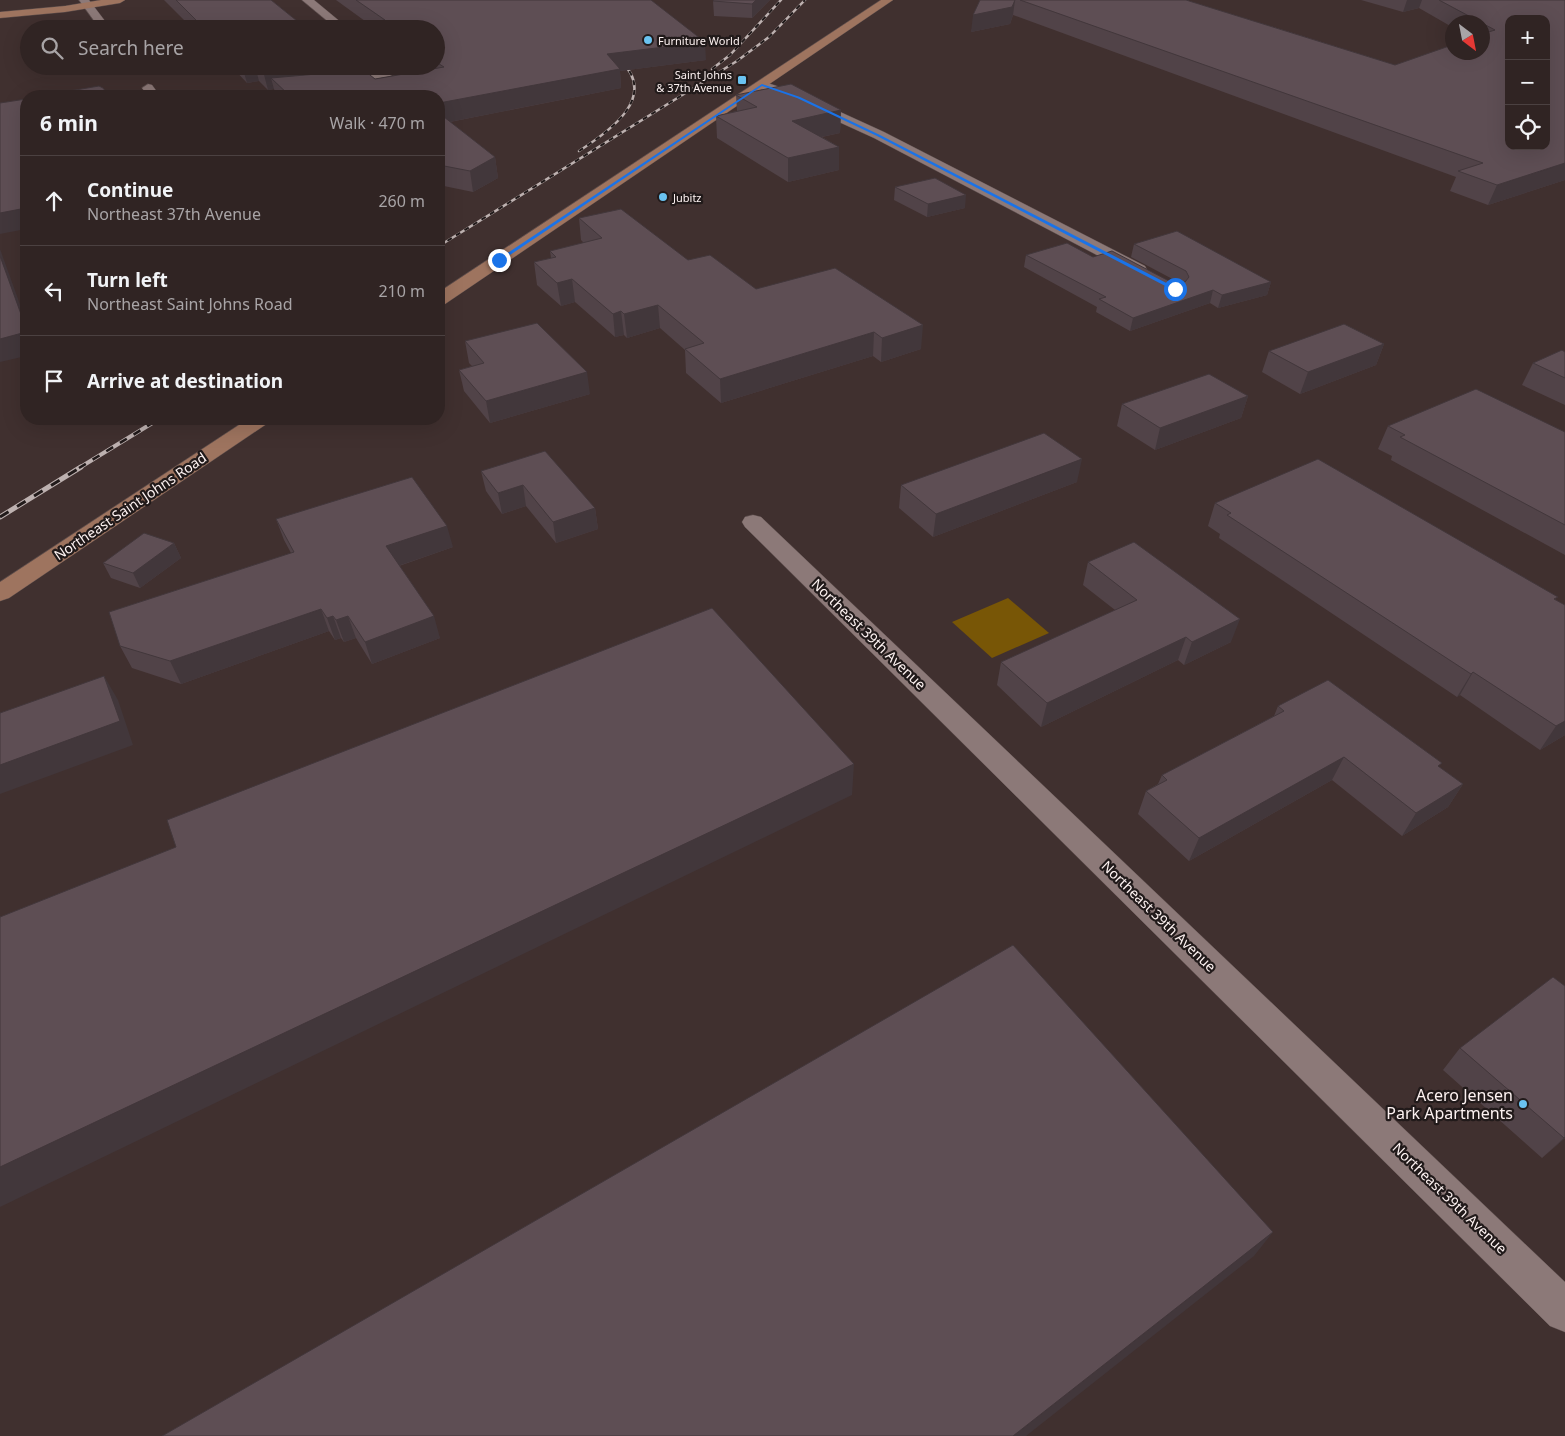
<!DOCTYPE html>
<html lang="en">
<head>
<meta charset="utf-8">
<style>
  body { margin:0; font-family:"Noto Sans",sans-serif; background:#382c2b; color:#f1f3f6 }
  .controls { position:absolute; right:15px; top:15px; display:grid; overflow:hidden; border-radius:10px; box-shadow:0 5px 20px #0002 }
  .controls button { width:45px; height:45px; display:grid; place-items:center; padding:0; border:0; border-bottom:1px solid #4b4141; background:#302423; color:#f1f3f6; font:25px sans-serif }
  .compass { position:absolute; left:1445px; top:15px; width:45px; height:45px; border-radius:50%; background:#302423; box-shadow:0 5px 20px #0002; rotate:148deg }
  .stop { position:absolute; width:15px; height:15px; margin:-11px; border:4px solid #1a73e8; border-radius:50%; background:#fff }
  .stop.end { background:#1a73e8; border-color:#fff; box-shadow:0 1px 5px #0008 }
  .list { margin:0; padding:0; list-style:none }
  h2 { display:flex; justify-content:space-between; align-items:center; height:65px; margin:0; padding:0 20px; font-size:21px }
  h2 small { font-size:16px; font-weight:400; color:#a8a4a6 }
  .list li { display:grid; grid-template-columns:32px 1fr auto; gap:15px; align-items:center; box-sizing:border-box; height:90px; padding:0 20px; border-top:1px solid #4b4141 }
  .list b { display:block; font-size:19px; white-space:nowrap }
  .list p { margin:0; font-size:16px; white-space:nowrap; color:#a8a4a6 }
  .list em { font-size:16px; font-style:normal; color:#a8a4a6 }
  .icon { flex:none; width:28px; height:28px; fill:none; stroke:currentColor; stroke-width:2; stroke-linecap:round; stroke-linejoin:round }
  .map { position:relative; flex:none; width:1565px; height:1436px; overflow:hidden }
  .search { position:absolute; background:#302423; box-shadow:0 5px 20px #0002; left:20px; top:20px; width:425px; height:55px; display:flex; align-items:center; gap:12px; box-sizing:border-box; padding:0 18px; border-radius:28px; color:#a8a4a6; font-size:19px }
  .panel { position:absolute; background:#302423; box-shadow:0 5px 20px #0002; left:20px; top:90px; width:425px; height:335px; border-radius:20px }
  .map>svg:first-child { display:block }
  .green { fill:#785606 }
  .lines { fill:none; stroke-linecap:round; stroke-linejoin:round }
  .street-casing { stroke:#5a4c4b; stroke-width:1 }
  .secondary-casing { stroke:#5a4c4b; stroke-width:1 }
  .street { fill:#8c7978; fill-rule:evenodd }
  .secondary { fill:#9e745f; fill-rule:evenodd }
  .rail-far2-casing { stroke:#bdb1b0; stroke-width:2.5 }
  .rail-far1-casing { stroke:#bdb1b0; stroke-width:4 }
  .rail-casing { stroke:#bdb1b0; stroke-width:5 }
  .rail-far2 { stroke:#211a1a; stroke-width:2; stroke-dasharray:5; stroke-linecap:butt }
  .rail-far1 { stroke:#211a1a; stroke-width:2.5; stroke-dasharray:8; stroke-linecap:butt }
  .rail { stroke:#211a1a; stroke-width:3; stroke-dasharray:10; stroke-linecap:butt }
  .wall { fill:#514348 }
  .shaded-wall { fill:#42373b }
  .building { fill:#5e4e54; stroke:#42373b; fill-rule:evenodd }
  .route { fill:#1a73e8 }
  .poi-dot { fill:#6ac3f1; stroke:#211a1a; stroke-width:2 }
  .labels { text-anchor:middle; dominant-baseline:central; stroke-width:4.5; stroke-linejoin:round; paint-order:stroke }
  .far-poi-label { font-size:11px; fill:#fdf2f1; stroke:#211a1a; text-anchor:start }
  .street-label { font-size:14px; fill:#fdf2f1; stroke:#211a1a }
  .near-poi-label { font-size:16px; fill:#fdf2f1; stroke:#211a1a; text-anchor:end }
</style>
</head>
<body>
<div class="map">
<svg width="1565" height="1436" viewBox="0 0 1565 1436">
  <rect width="100%" height="100%" fill="#40302f"/>
  <!-- green -->
  <path class="green" d="M1008 598 1049 633 992 658 952 622Z"/>
  <g class="lines">
    <!-- street casing -->
    <g class="street-casing">
      <path id="street" d="M79 0H89L108 25 118 29H100Z
        M302 0H314L349 29H337Z
        M385 66H397V71C385 87 282 97 260 96L266 92 374 74 385 70Z
        M762 81 803 95 884 132 1145 266 1147 270 1145 274H1133L874 138 793 101 758 88 756 85Z
        M148 84 152 85 160 96H148L142 88Z
        M753 515 761 517 1565 1282V1332L1550 1326 745 527 742 522 745 517Z"/>
    </g>
    <!-- secondary casing -->
    <g class="secondary-casing">
      <path id="secondary" d="M101 0H125L120 3 65 12 0 18V12L65 6Z
        M881 0H893L445 304 439 305V292Z
        M248 419H271L268 423 9 598 0 601V582Z"/>
    </g>
    <!-- street -->
    <use href="#street" class="street"/>
    <!-- secondary -->
    <use href="#secondary" class="secondary"/>
    <!-- rail-far2 casing -->
    <g class="rail-far2-casing">
      <path id="rail-far2" d="M712 69 730 55 781 0
        M579 151C610 131 660 96 619 59
        M439 246 737 61 769 37 805 0"/>
    </g>
    <!-- rail-far1 casing -->
    <g class="rail-far1-casing">
      <path id="rail-far1" d="M79 468 159 419"/>
    </g>
    <!-- rail casing -->
    <g class="rail-casing">
      <path id="rail" d="M0 517 81 467"/>
    </g>
    <!-- rail-far2 -->
    <use href="#rail-far2" class="rail-far2"/>
    <!-- rail-far1 -->
    <use href="#rail-far1" class="rail-far1"/>
    <!-- rail -->
    <use href="#rail" class="rail"/>
  </g>
  <!-- wall -->
  <path class="wall" d="M164 0H271L307 29H193Z
    M336 0H651L706 60 620 71 621 88 450 122 495 157 498 178 473 192 439 185V96H276L274 89 268 90 259 81 247 83 231 66H350L351 69 375 79 425 70 420 66H436V29H376Z
    M770 0 752 18 714 16 713 1Z
    M980 0H1186L1395 65 1482 52V22H1452V27L1419 8 1403 12 1361 0H1565V180L1488 205 1450 191 1456 177 1013 15 1010 24 971 32Z
    M736 95 841 110 840 133 822 137 839 147V170L788 182 717 138 716 116 737 111Z
    M895 187 965 208 927 217 894 200Z
    M579 218 688 260 756 289 921 349 881 362 873 356 721 403 686 373 685 350 660 328 627 338 624 335 615 337 575 302 561 306 537 285 534 262 551 258 550 251 584 243 581 240Z
    M1134 244 1271 282 1267 295 1218 308 1210 303 1130 331 1096 312 1097 307 1024 267 1026 255 1093 257 1171 282 1180 283 1131 257Z
    M465 341 590 394 490 423 464 391 459 370 472 366 469 363Z
    M1384 344 1376 365 1300 394 1262 372 1269 351Z
    M1565 352V405L1522 385 1533 363Z
    M1248 396 1241 418 1155 450 1117 426 1122 404Z
    M1388 426 1565 432V555L1391 460 1392 456 1378 449Z
    M481 471 595 508 598 529 556 543 526 506 502 514 486 491Z
    M1077 482 933 537 899 508 901 485Z
    M1215 503 1557 600 1565 735 1540 750 1460 695 1457 697 1219 538 1220 534 1208 526Z
    M276 519 453 547 399 566 440 638 372 664 356 638 344 642 341 638 335 640 329 631 181 684 132 668 120 646 291 553 284 540Z
    M174 543 181 558 140 588 111 578 103 563Z
    M1088 562 1231 642 1184 665 1178 660 1041 727 997 685 1001 662 1115 610 1083 585Z
    M1278 706 1439 767 1463 784 1448 807 1402 836 1332 780 1189 861 1138 814 1146 791 1158 784 1162 775 1274 716Z
    M1460 1048 1565 1138 1542 1158 1443 1070Z"/>
  <!-- shaded-wall -->
  <path class="shaded-wall" d="M756 0H770L752 18V4Z
    M1015 0 1013 15 1010 24 971 32 973 15Z
    M1407 0H1422L1419 8 1403 12Z
    M705 42 706 60 620 71 621 88 439 124V103L607 54Z
    M242 66H255L259 81 247 83Z
    M294 66H350L352 76 271 78 274 89 268 90 263 71Z
    M841 110 840 133 792 143V121Z
    M839 147V170L788 182V158Z
    M495 157 498 178 473 192 470 171Z
    M1565 163V180L1488 205 1497 185Z
    M966 195 965 208 927 217 928 204Z
    M26 208V229L0 234V213Z
    M0 249 26 321V328L0 256Z
    M572 279 575 302 561 306 557 283Z
    M1271 282 1267 295 1218 308 1222 295Z
    M1213 290 1210 303 1130 331 1133 318Z
    M658 305 660 328 627 338 624 314Z
    M621 311 624 335 615 337 613 314Z
    M923 325 921 349 881 362 882 338Z
    M26 332V356L0 362V339Z
    M874 332 873 356 721 403 720 379Z
    M1384 344 1376 365 1300 394 1308 372Z
    M587 372 590 394 490 423 486 401Z
    M1248 396 1241 418 1155 450 1160 428Z
    M1082 459 1077 482 933 537 936 514Z
    M523 485 526 506 502 514 498 493Z
    M595 508 598 529 556 543 553 522Z
    M447 526 453 547 392 568 386 546Z
    M174 543 181 558 140 588 133 573Z
    M321 609 329 631 181 684 170 661Z
    M333 616 341 638 335 640 327 618Z
    M348 616 356 638 344 642 336 620Z
    M434 616 440 638 372 664 365 642Z
    M1240 619 1231 642 1184 665 1192 642Z
    M1186 637 1178 660 1041 727 1047 703Z
    M1473 672 1460 695 1457 697 1471 674Z
    M104 676 118 700 133 745 0 794V765Z
    M1565 721V735L1540 750 1556 726Z
    M1344 757 1332 780 1189 861 1199 838Z
    M854 764 852 795 0 1207V1167Z
    M1463 784 1448 807 1402 836 1416 813Z
    M1565 1137V1138L1542 1158Z
    M1273 1232 1254 1256 1026 1436H1013Z"/>
  <!-- building -->
  <path class="building" d="M176 0H271L307 29H205Z
    M356 0H651L705 42 607 54 620 69 439 103V96H290L271 78 328 73 360 67 375 79 444 67 436 62V29H389L378 21 385 20Z
    M714 0H756L752 4 713 1Z
    M980 0H1015L1012 7 973 15Z
    M1020 0H1186L1395 65 1452 45V52H1482V34L1495 30 1439 0H1565V163L1497 185 1458 171 1483 163ZM1509 19H1546V146H1509Z
    M258 66H294L263 71Z
    M791 84 841 110 792 121 839 147 788 158 716 116 757 107 736 95Z
    M99 86 103 88 109 96H40Z
    M26 99V208L0 213V103Z
    M439 113 495 157 470 171 439 165Z
    M935 178 966 195 928 204 895 187Z
    M621 209 688 260 710 255 756 289 835 268 923 325 882 338 874 332 720 379 685 349 704 343 658 305 624 314 621 311 613 314 572 279 557 283 534 262 556 257 550 251 602 238 579 218Z
    M1177 231 1271 282 1222 295 1213 290 1133 318 1099 299 1106 297 1026 255 1067 243 1093 257 1112 251 1171 282 1179 283 1185 282 1189 277 1186 271 1134 244Z
    M0 256 26 328V332L0 339Z
    M537 323 587 372 486 401 459 370 484 363 465 341Z
    M1344 324 1384 344 1308 372 1269 351Z
    M1562 350 1565 352V378L1533 363Z
    M1209 374 1248 396 1160 428 1122 404Z
    M1476 389 1565 432V525L1400 437 1405 435 1388 426Z
    M1044 433 1082 459 936 514 901 485Z
    M545 451 595 508 553 522 523 485 498 493 481 471Z
    M1318 459 1558 597 1554 599 1565 605V721L1556 726 1473 672 1471 674 1227 515 1231 513 1215 503Z
    M412 477 447 526 386 546 434 616 365 642 348 616 336 620 333 616 327 618 321 609 170 661 120 646 109 612 294 552 276 519Z
    M144 533 174 543 133 573 103 563Z
    M1134 542 1240 619 1192 642 1186 637 1047 703 1001 662 1137 600 1088 562Z
    M712 608 854 764 0 1167V917L176 847 167 820Z
    M104 676 120 721 0 765V713Z
    M1328 680 1442 763 1438 766 1463 784 1416 813 1344 757 1199 838 1146 791 1167 780 1162 775 1284 711 1278 706Z
    M1013 945 1273 1232 1013 1436H162Z
    M1553 977 1565 986V1137L1564 1138 1460 1048Z"/>
  <!-- route -->
  <path class="route" d="M762 84 800 97 880 135 1178 289 1173 290 877 136 797 98 762 86 501 261 497 260Z"/>
  <!-- markers -->
  <g class="poi-dot">
    <circle cx="648" cy="40" r="5"/>
    <rect x="737" y="75" width="10" height="10" rx="2.5"/>
    <circle cx="663" cy="197" r="5"/>
    <circle cx="1523" cy="1104" r="5"/>
  </g>
  <g class="labels">
    <!-- far-poi labels -->
    <g class="far-poi-label">
      <text x="658" y="40">Furniture World</text>
      <text x="732" y="74" text-anchor="end">Saint Johns<tspan x="732" dy="13">&amp; 37th Avenue</tspan></text>
      <text x="673" y="197">Jubitz</text>
    </g>
    <!-- street labels -->
    <g class="street-label">
      <text transform="translate(130 506) rotate(-34)">Northeast Saint Johns Road</text>
      <text transform="translate(869 634) rotate(44)">Northeast 39th Avenue</text>
      <text transform="translate(1159 916) rotate(44)">Northeast 39th Avenue</text>
      <text transform="translate(1450 1198) rotate(44)">Northeast 39th Avenue</text>
    </g>
    <!-- near-poi labels -->
    <g class="near-poi-label">
      <text x="1513" y="1095">Acero Jensen<tspan x="1513" dy="18">Park Apartments</tspan></text>
    </g>
  </g>
</svg>
<div class="controls">
<button>+</button>
<button>−</button>
<button><svg class="icon" aria-label="locate" viewBox="0 0 24 24"><circle cx="12" cy="12" r="6"/><path d="M12 2v4M12 18v4M2 12h4M18 12h4"/></svg></button>
</div>
<svg class="compass" viewBox="-18 -18 36 36"><path d="M0-13l5 13h-10z" fill="#e53935"/><path d="M0 13l5-13h-10z" fill="#a8a4a6"/></svg>
<div class="stop" style="left:1175px;top:289px"></div>
<div class="stop end" style="left:499px;top:260px"></div>
<div class="search"><svg class="icon" aria-label="search" viewBox="0 0 24 24"><circle cx="10" cy="10" r="6"/><path d="M15 15l6 6"/></svg>Search here</div>
<section class="panel">
<h2>6 min<small>Walk · 470 m</small></h2>
<ul class="list">
<li><svg class="icon" aria-label="ahead" viewBox="0 0 24 24"><path d="M12 20V5M6 11l6-6 6 6"/></svg><div><b>Continue</b><p>Northeast 37th Avenue</p></div><em>260 m</em></li>
<li><svg class="icon" aria-label="left" viewBox="0 0 24 24"><path d="M17 20v-9H6M10 6l-5 5 5 5"/></svg><div><b>Turn left</b><p>Northeast Saint Johns Road</p></div><em>210 m</em></li>
<li><svg class="icon" aria-label="arrive" viewBox="0 0 24 24"><path d="M6 21V4h12l-3 4 3 4H6"/></svg><div><b>Arrive at destination</b></div></li>
</ul>
</section>
</div>
</body>
</html>
